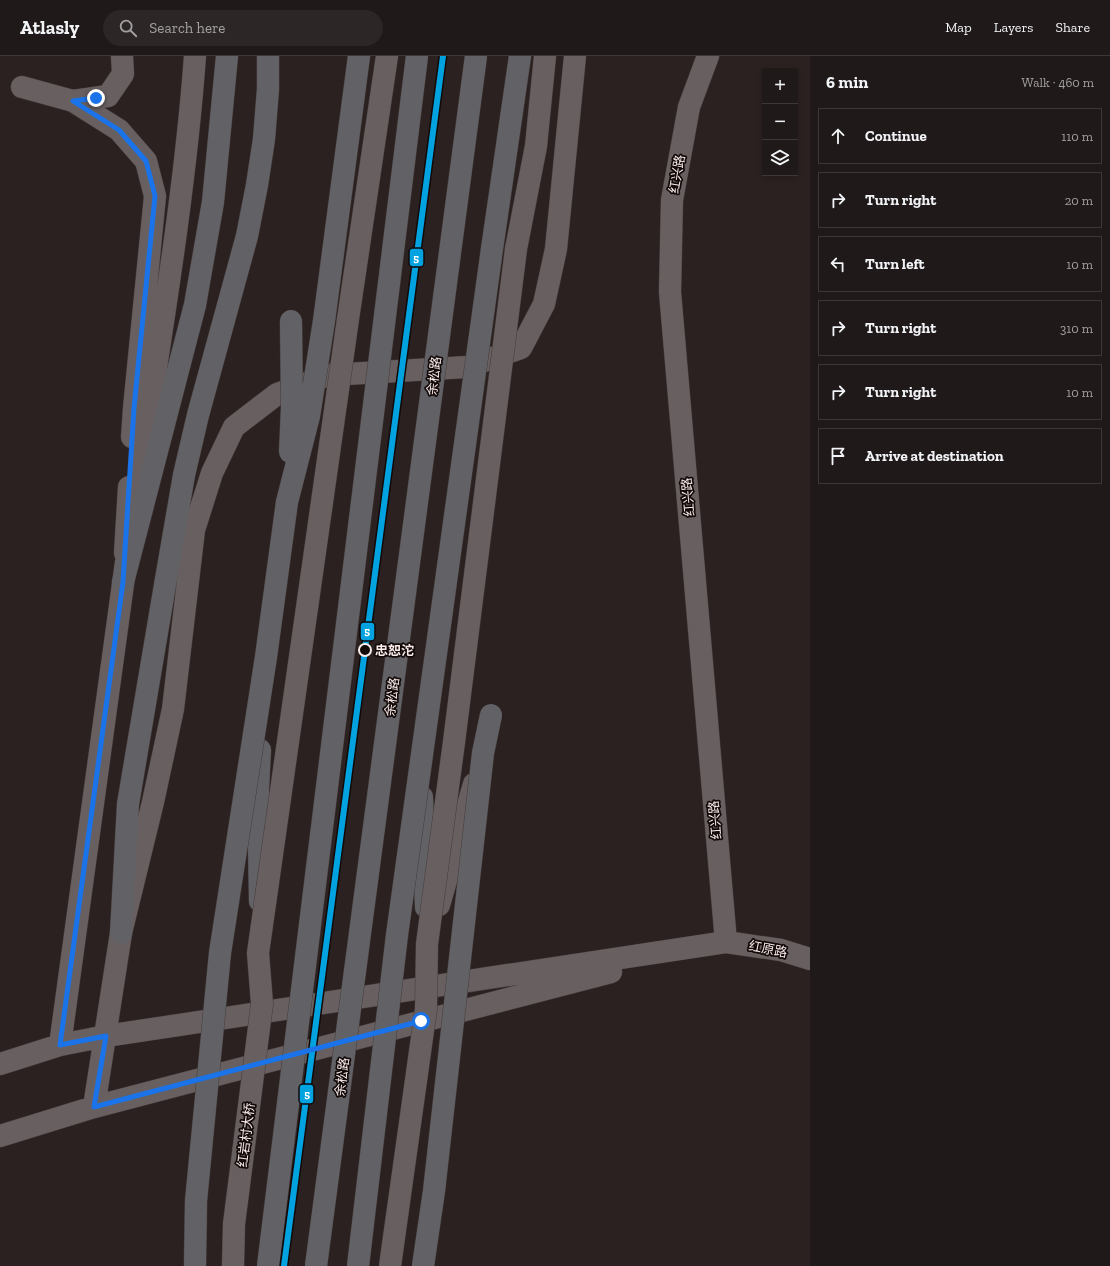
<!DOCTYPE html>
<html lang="en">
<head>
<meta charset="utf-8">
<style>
  body { margin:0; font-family:"Zilla Slab","Noto Sans SC",serif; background:#2d2626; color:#f1f3f6 }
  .controls { position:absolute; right:12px; top:12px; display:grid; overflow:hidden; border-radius:0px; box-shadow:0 2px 6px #0003 }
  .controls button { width:36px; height:36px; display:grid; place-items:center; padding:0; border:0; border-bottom:1px solid #3d3838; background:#201919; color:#f1f3f6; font:20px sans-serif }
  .stop { position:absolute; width:12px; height:12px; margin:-9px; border:3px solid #1a73e8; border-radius:50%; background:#fff }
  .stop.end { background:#1a73e8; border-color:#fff; box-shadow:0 1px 4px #0008 }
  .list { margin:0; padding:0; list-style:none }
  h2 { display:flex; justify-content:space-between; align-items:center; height:52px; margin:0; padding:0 16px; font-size:17px }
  h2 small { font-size:13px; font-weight:400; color:#a2a0a2 }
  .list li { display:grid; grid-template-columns:26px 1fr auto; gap:12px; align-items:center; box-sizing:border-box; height:56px; margin:0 8px 8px; padding:0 8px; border:1px solid #3d3838; border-radius:0px }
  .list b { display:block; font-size:15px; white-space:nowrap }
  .list em { font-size:13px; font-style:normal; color:#a2a0a2 }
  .icon { flex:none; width:22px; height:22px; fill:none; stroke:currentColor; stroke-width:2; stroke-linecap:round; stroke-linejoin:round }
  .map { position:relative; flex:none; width:810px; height:1210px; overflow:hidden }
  header { display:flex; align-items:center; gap:24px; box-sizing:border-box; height:56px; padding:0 20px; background:#201919; border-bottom:1px solid #3d3838 }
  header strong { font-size:19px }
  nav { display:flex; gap:22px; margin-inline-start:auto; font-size:14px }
  .search { width:280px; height:36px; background:#2d2626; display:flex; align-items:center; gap:10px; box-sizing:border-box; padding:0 14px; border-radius:22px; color:#a2a0a2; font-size:15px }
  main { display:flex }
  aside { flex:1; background:#201919 }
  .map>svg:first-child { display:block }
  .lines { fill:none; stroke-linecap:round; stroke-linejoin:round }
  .street-casing { stroke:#453c3b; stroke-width:23 }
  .secondary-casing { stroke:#453c3b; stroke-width:23 }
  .highway-casing { stroke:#453c3b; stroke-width:23 }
  .street { stroke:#686060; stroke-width:22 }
  .secondary { stroke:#686060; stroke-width:22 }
  .highway { stroke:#626266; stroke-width:22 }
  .secondary-bridge-casing { stroke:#453c3b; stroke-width:23; stroke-linecap:butt }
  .highway-bridge-casing { stroke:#453c3b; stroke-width:23; stroke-linecap:butt }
  .secondary-bridge { stroke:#686060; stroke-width:22 }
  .highway-bridge { stroke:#626266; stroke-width:22 }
  .metro-1-casing { stroke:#120909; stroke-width:9 }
  .metro-1 { stroke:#00a3e0; stroke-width:6 }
  .route { stroke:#1a73e8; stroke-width:5 }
  .stop-dot { fill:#120909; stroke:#f9ebea; stroke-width:2 }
  .labels { text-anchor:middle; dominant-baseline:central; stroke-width:3.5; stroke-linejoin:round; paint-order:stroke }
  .street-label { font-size:13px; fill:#f9ebea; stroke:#120909 }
  .stop-label { font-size:13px; font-weight:bold; fill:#f9ebea; stroke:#120909; text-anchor:start }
  .line-badge { stroke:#120909; stroke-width:1.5 }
  .badge-label { font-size:11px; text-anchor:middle; font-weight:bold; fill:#fff }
</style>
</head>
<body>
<header>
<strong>Atlasly</strong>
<div class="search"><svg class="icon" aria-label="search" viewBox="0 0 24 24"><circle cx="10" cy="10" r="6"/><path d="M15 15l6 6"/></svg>Search here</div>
<nav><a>Map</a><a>Layers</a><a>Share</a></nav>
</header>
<main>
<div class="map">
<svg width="810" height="1210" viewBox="0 0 810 1210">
  <rect width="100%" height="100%" fill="#2b2121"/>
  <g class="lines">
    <!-- street casing -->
    <g class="street-casing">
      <path id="street" d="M22 31 73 45 108 40 123 18 122 0"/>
    </g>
    <!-- secondary casing -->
    <g class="secondary-casing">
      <path id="secondary" d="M708 0 689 51 672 144 670 236 726 886
        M73 45 119 74 146 105 155 140 134 352 132 381
        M516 193 536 90 545 0
        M348 263 387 0
        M135 449C157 300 184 150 195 0
        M125 497 129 431
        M439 849 474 728
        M60 989 126 506
        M0 1008 60 989 106 980 726 886 781 894 810 903
        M94 1051 121 877 153 746 173 653 194 474 212 417 234 371 277 338 329 319 467 311 521 292 544 248 556 193 575 0
        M0 1080 94 1051 611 916"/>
    </g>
    <!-- highway casing -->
    <g class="highway-casing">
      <path id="highway" d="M492 193 520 0
        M324 265 359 0
        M123 526 195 249 213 146 227 0
        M422 741 426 851
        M260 845 258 733 260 694
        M121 877 128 748 165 529 184 419 198 359 247 180 257 129 264 83 268 33V0"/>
    </g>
    <!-- street -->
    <use href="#street" class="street"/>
    <!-- secondary -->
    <use href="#secondary" class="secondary"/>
    <!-- highway -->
    <use href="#highway" class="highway"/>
    <!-- secondary-bridge casing -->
    <g class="secondary-bridge-casing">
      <path id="secondary-bridge" d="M233 1210 234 1168 262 948 258 897 348 263
        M390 1210 426 953 427 888 454 686 516 193"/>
    </g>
    <!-- highway-bridge casing -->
    <g class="highway-bridge-casing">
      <path id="highway-bridge" d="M290 396 292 351 291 265
        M195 1210 196 1145 220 897 266 601 287 446 309 360 324 265
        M268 1210 417 0
        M316 1210 476 0
        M358 1210 397 879 492 193
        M423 1210 434 1135 483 697 491 659"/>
    </g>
    <!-- secondary-bridge -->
    <use href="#secondary-bridge" class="secondary-bridge"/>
    <!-- highway-bridge -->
    <use href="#highway-bridge" class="highway-bridge"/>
    <!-- metro-1 casing -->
    <g class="metro-1-casing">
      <path id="metro-1" d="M284 1210 443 0"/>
    </g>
    <!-- metro-1 -->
    <use href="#metro-1" class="metro-1"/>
  </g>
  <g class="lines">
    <!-- route -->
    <path class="route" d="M96 42 73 45 119 74 146 105 155 140 134 352 123 526 60 989 106 980 94 1051 421 965"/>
  </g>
  <!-- markers -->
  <circle class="stop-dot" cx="365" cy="594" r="6"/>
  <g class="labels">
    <!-- street labels -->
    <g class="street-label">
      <text transform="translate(677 118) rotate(-80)">红兴路</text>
      <text transform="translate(434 320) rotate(-83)">余松路</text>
      <text transform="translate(688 441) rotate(-95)">红兴路</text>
      <text transform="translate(392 641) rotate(-83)">余松路</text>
      <text transform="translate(715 764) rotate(-95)">红兴路</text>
      <text transform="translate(768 893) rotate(11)">红原路</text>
      <text transform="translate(342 1021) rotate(-83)">余松路</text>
      <text transform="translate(246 1079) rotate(-83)">红岩村大桥</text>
    </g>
    <!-- stop labels -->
    <g class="stop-label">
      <text x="375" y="594">忠恕沱</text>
    </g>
  </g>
  <g class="line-badge">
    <rect x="409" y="192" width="15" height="19" rx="4" fill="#00a3e0"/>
    <rect x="360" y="566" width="15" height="19" rx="4" fill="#00a3e0"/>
    <rect x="299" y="1028" width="15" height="20" rx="4" fill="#00a3e0"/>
  </g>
  <g class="badge-label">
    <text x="416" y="206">5</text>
    <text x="367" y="579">5</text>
    <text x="307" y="1042">5</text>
  </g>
</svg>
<div class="controls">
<button>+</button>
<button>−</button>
<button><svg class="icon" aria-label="layers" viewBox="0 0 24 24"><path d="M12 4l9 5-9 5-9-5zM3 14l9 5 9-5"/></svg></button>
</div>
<div class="stop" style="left:421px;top:965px"></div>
<div class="stop end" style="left:96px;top:42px"></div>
</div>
<aside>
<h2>6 min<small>Walk · 460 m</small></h2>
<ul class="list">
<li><svg class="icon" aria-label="ahead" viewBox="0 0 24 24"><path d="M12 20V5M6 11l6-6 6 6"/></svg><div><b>Continue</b></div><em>110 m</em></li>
<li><svg class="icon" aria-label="right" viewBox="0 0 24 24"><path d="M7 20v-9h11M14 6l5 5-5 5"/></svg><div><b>Turn right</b></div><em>20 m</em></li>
<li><svg class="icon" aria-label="left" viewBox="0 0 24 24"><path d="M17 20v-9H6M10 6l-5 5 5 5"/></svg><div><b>Turn left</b></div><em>10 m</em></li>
<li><svg class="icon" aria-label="right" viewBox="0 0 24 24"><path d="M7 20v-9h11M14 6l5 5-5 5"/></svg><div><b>Turn right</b></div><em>310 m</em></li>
<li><svg class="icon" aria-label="right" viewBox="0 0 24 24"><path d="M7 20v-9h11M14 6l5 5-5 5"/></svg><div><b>Turn right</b></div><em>10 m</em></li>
<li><svg class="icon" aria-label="arrive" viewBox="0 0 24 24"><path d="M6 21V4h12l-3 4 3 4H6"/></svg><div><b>Arrive at destination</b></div></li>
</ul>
</aside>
</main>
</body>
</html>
